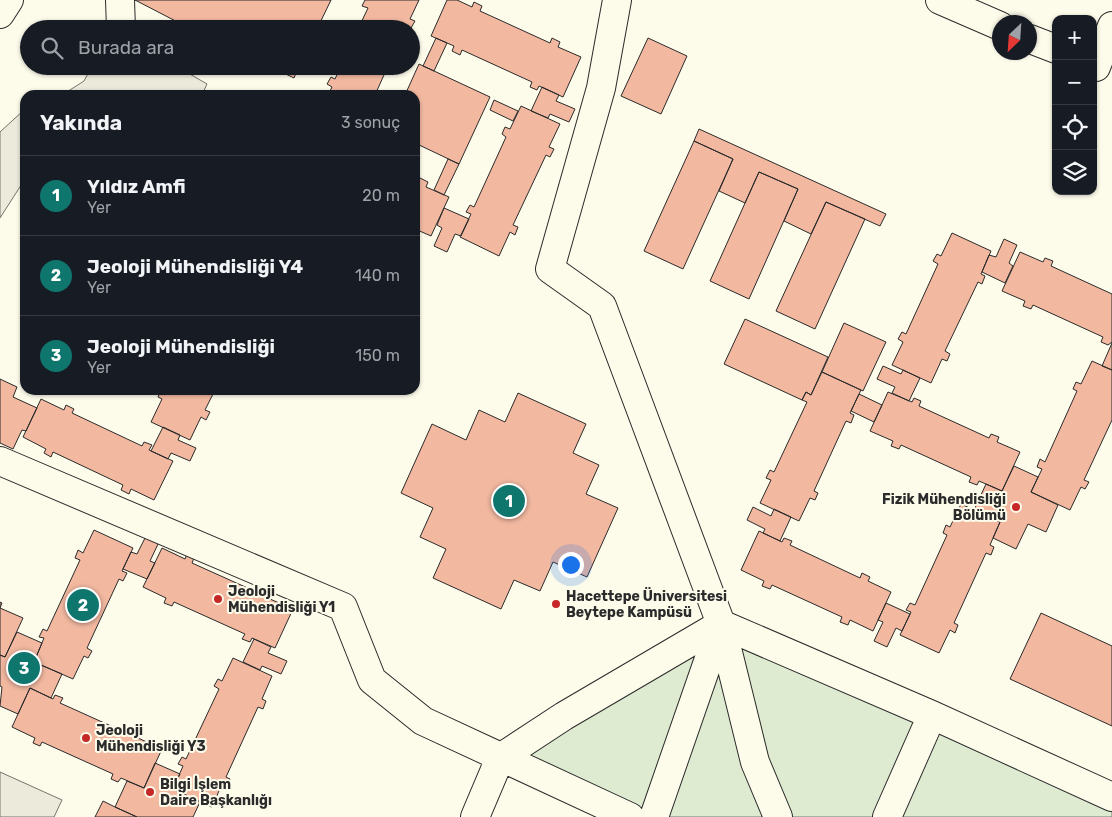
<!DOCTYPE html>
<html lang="tr">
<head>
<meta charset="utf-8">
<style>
  body { margin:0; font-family:Rubik,sans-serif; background:#242831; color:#f1f3f6 }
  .controls { position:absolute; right:15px; top:15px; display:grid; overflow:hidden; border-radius:10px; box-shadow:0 1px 4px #0004 }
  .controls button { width:45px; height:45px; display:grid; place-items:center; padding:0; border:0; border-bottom:1px solid #363941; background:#171b24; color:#f1f3f6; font:25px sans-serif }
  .compass { position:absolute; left:992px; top:15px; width:45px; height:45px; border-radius:50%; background:#171b24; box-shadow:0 1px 4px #0004; rotate:205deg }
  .you { position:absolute; left:570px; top:564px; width:18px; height:18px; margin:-12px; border:4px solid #fff; border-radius:50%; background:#1a73e8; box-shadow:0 0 0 8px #1a73e833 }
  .badge { display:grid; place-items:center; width:32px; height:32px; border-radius:50%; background:#0f766e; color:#fff; font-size:16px; font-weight:700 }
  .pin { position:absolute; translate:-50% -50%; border:2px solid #fff; box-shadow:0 1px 5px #0006 }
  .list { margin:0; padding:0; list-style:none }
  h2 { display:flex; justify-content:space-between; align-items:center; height:65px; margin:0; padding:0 20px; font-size:21px }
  h2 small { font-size:16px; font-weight:400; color:#9ea1a6 }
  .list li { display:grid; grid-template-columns:32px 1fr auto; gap:15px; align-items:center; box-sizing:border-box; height:80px; padding:0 20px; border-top:1px solid #363941 }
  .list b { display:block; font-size:19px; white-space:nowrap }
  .list p { margin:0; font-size:16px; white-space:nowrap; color:#9ea1a6 }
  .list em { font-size:16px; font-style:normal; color:#9ea1a6 }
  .icon { flex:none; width:28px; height:28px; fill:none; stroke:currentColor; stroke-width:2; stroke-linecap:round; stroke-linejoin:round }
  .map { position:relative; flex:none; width:1112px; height:817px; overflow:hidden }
  .search { position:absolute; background:#171b24; box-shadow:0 1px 4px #0004; left:20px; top:20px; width:400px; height:55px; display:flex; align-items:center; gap:12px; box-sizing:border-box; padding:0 18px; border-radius:28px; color:#9ea1a6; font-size:19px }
  .panel { position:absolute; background:#171b24; box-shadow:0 1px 4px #0004; left:20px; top:90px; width:400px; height:305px; border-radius:15px }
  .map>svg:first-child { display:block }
  .green { fill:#deebd1; stroke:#74746e }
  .parking { fill:#eceadb; stroke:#74746e }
  .building { fill:#f2b8a0; stroke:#2b2b2b }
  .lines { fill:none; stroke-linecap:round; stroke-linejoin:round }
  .minor-casing { stroke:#2b2b2b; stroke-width:30 }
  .minor { stroke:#fdfbea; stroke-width:28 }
  .poi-dot { fill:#c62828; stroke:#fdfbea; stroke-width:2 }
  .labels { text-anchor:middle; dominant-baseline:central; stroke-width:4; stroke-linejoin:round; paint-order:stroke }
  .poi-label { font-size:14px; font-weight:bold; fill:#2b2b2b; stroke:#fdfbea; text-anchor:start }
</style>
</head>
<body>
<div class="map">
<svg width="1112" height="817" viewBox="0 0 1112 817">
  <rect width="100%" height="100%" fill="#fdfbea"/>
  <!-- green -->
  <path class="green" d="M741 640 1106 807 1112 811V817H662L523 756 702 645Z"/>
  <!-- parking -->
  <path class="parking" d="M92 66H176L207 84 202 95H62L84 81Z
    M25 109V179L0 218V132Z
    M0 772 62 800 54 817H0Z"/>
  <!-- building -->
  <path class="building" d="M135 0H331L317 29H191Z
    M365 0H419L410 19 415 21 411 28 358 29 368 8 362 6Z
    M447 0H457L472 7 474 2 482 6 480 11 550 43 552 38 560 42 558 47 581 57 563 97 539 86 537 90 530 87 532 82 462 50 460 55 452 51 454 46 431 36Z
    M436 38 447 43 434 71 423 66Z
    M648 38 687 56 661 114 621 96Z
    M419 64 490 97 459 164 415 143V95H405Z
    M269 66H299L294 78Z
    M341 66H388L375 95H328L332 87 327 84 331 77 335 79Z
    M542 87 559 95 556 101 575 109 569 122 550 114 548 118 531 111Z
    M494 100 518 111 513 121 490 110Z
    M521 106 560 124 549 147 554 149 550 157 546 155 513 225 518 227 515 235 510 232 499 256 460 237 471 214 466 212 470 205 474 207 506 137 502 134 505 127 510 129Z
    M699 129 886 214 880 226 826 202 811 234 784 221 798 189 759 172 745 203 719 191 733 159 694 141Z
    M694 141 733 159 683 269 644 251Z
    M448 159 459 164 444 195 434 190Z
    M759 172 798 189 749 299 710 281Z
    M420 178 428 182 426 187 449 197 431 236 415 229V182L418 183Z
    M826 202 865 219 815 329 776 311Z
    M444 208 469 219 461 236 455 234 447 252 434 246 442 228 437 225Z
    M952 233 991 251 981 274 985 276 982 284 978 282 945 351 950 354 947 361 942 359 931 383 892 365 903 342 898 339 902 332 906 334 938 264 933 261 937 254 941 256Z
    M1004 239 1017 245 1009 263 1013 266 1005 283 982 272 989 255 996 257Z
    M1020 252 1043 262 1045 258 1053 261 1051 266 1112 294V342L1108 345 1101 342 1103 337 1033 305 1031 309 1023 306 1025 301 1002 291Z
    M745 319 828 357 811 395 806 392 802 400 724 364Z
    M844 323 886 342 863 391 822 372Z
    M1112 343V370L1102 366Z
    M1092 361 1112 370V420L1084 480 1089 482 1085 489 1081 487 1070 510 1031 492 1042 469 1037 467 1040 459 1045 462 1077 391 1073 389 1076 382 1081 384Z
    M883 366 901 374 903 370 920 378 909 401 892 393 895 387 877 379Z
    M822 372 861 390 850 413 854 415 851 423 846 421 814 491 818 493 815 500 810 498 799 521 760 503 771 480 766 478 770 470 774 472 807 402 802 400 806 392 811 395Z
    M0 379 17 387 13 397 37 408 26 431 22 430 13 449 0 443Z
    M161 390H215L205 410 210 412 206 420 201 417 190 440 151 422 162 399 158 397Z
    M888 392 912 402 914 398 921 401 919 406 989 438 991 434 999 437 997 442 1020 452 1002 491 979 481 977 485 969 482 971 477 901 445 899 449 891 446 893 441 870 431Z
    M518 393 586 424 573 453 599 465 586 494 618 508 587 577 553 562 540 591 514 580 501 609 433 578 446 549 420 537 433 508 401 493 432 424 466 440 479 410 505 422Z
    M859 394 882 405 874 422 851 411Z
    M41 399 64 410 66 405 74 409 72 413 142 446 144 442 152 445 149 450 173 461 154 500 131 489 129 494 121 490 123 485 53 452 51 457 44 453 46 449 23 437Z
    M163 427 180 435 178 440 196 448 190 461 171 453 168 459 151 451Z
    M1014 466 1038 477 1031 492 1058 505 1046 532 1028 524 1016 549 993 538 1000 522 974 510 986 484 1002 491Z
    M961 504 1000 522 990 545 994 547 991 555 986 553 954 623 958 625 955 633 950 630 939 653 900 635 911 612 906 610 910 603 915 605 947 535 943 533 946 525 950 527Z
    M753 507 771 516 774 509 791 517 780 541 763 533 765 529 747 520Z
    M94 530 133 548 122 571 127 573 123 581 119 579 87 648 92 651 88 658 84 656 73 679 34 662 44 638 39 637 43 629 47 631 80 560 75 558 78 550 83 553Z
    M759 531 782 542 784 538 792 541 790 545 860 578 862 573 870 577 868 581 891 592 873 631 850 620 848 625 840 622 842 617 772 585 770 589 762 586 764 581 741 570Z
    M146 536 159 542 150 561 155 563 147 579 123 569 131 552 137 554Z
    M162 548 185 559 187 554 194 558 192 563 263 595 265 590 272 594 270 599 293 609 275 648 252 638 250 642 242 639 245 634 174 602 172 606 164 603 166 598 143 587Z
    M0 602 2 603 0 608 23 618 5 657 0 655Z
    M886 603 910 614 902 631 896 628 887 647 874 641 883 622 878 620Z
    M1041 613 1112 646V726L1010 679Z
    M17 632 42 643 34 662 62 674 51 698 30 688 18 714 0 706 2 687 0 686V655L5 657Z
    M254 639 271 647 268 653 287 661 281 674 262 666 260 670 243 662Z
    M233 658 272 676 262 699 266 701 263 709 258 707 226 777 230 779 227 786 222 784 212 807 173 789 183 766 178 764 182 757 186 759 219 689 214 686 218 679 222 681Z
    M30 688 53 699 55 695 63 698 60 703 131 735 133 730 140 734 138 738 162 749 144 788 121 778 118 782 111 779 113 774 42 742 40 746 33 743 35 738 12 727Z
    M155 763 180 774 173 789 200 802 193 817H137L115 807 127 781 144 788Z
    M103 801 115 807 137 817H95Z"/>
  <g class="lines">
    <!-- minor casing -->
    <g class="minor-casing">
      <path id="minor" d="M120 0 121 29
        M617 0 601 88 550 269 602 306 721 624 755 762 778 817
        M940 0 1000 26
        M0 14 9 0
        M1030 39 1056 49
        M1096 67 1112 26
        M0 461 343 607 372 680 423 721 630 817
        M721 624 932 715 1112 797
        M475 817 500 758 564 716 721 624
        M654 817 721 624
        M887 817 932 715"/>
    </g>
    <!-- minor -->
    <use href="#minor" class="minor"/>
  </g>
  <!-- markers -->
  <g class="poi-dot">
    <circle cx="1016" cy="507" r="5"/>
    <circle cx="218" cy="599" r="5"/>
    <circle cx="556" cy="604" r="5"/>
    <circle cx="86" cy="738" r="5"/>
    <circle cx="150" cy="792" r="5"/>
  </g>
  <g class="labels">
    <!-- poi labels -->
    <g class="poi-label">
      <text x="1006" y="499" text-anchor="end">Fizik Mühendisliği<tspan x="1006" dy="16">Bölümü</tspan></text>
      <text x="228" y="591">Jeoloji<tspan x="228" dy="16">Mühendisliği Y1</tspan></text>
      <text x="566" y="596">Hacettepe Üniversitesi<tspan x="566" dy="16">Beytepe Kampüsü</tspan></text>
      <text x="96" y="730">Jeoloji<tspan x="96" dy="16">Mühendisliği Y3</tspan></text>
      <text x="160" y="784">Bilgi İşlem<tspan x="160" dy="16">Daire Başkanlığı</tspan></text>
    </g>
  </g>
</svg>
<div class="controls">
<button>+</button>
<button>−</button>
<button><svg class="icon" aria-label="locate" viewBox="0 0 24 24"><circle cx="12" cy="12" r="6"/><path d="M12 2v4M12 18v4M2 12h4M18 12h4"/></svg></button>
<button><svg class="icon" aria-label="layers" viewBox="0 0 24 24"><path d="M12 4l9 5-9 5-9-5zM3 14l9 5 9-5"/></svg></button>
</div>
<svg class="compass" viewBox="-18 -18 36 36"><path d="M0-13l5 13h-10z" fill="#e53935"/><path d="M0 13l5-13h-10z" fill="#9ea1a6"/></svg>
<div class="you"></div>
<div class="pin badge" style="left:509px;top:501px">1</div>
<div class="pin badge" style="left:83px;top:605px">2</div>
<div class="pin badge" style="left:24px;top:668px">3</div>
<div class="search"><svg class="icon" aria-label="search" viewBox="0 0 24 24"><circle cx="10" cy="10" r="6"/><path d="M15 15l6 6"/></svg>Burada ara</div>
<section class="panel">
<h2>Yakında<small>3 sonuç</small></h2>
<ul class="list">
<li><span class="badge">1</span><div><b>Yıldız Amfi</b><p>Yer</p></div><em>20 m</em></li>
<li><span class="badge">2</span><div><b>Jeoloji Mühendisliği Y4</b><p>Yer</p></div><em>140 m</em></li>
<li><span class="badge">3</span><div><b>Jeoloji Mühendisliği</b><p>Yer</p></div><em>150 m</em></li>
</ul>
</section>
</div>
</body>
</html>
